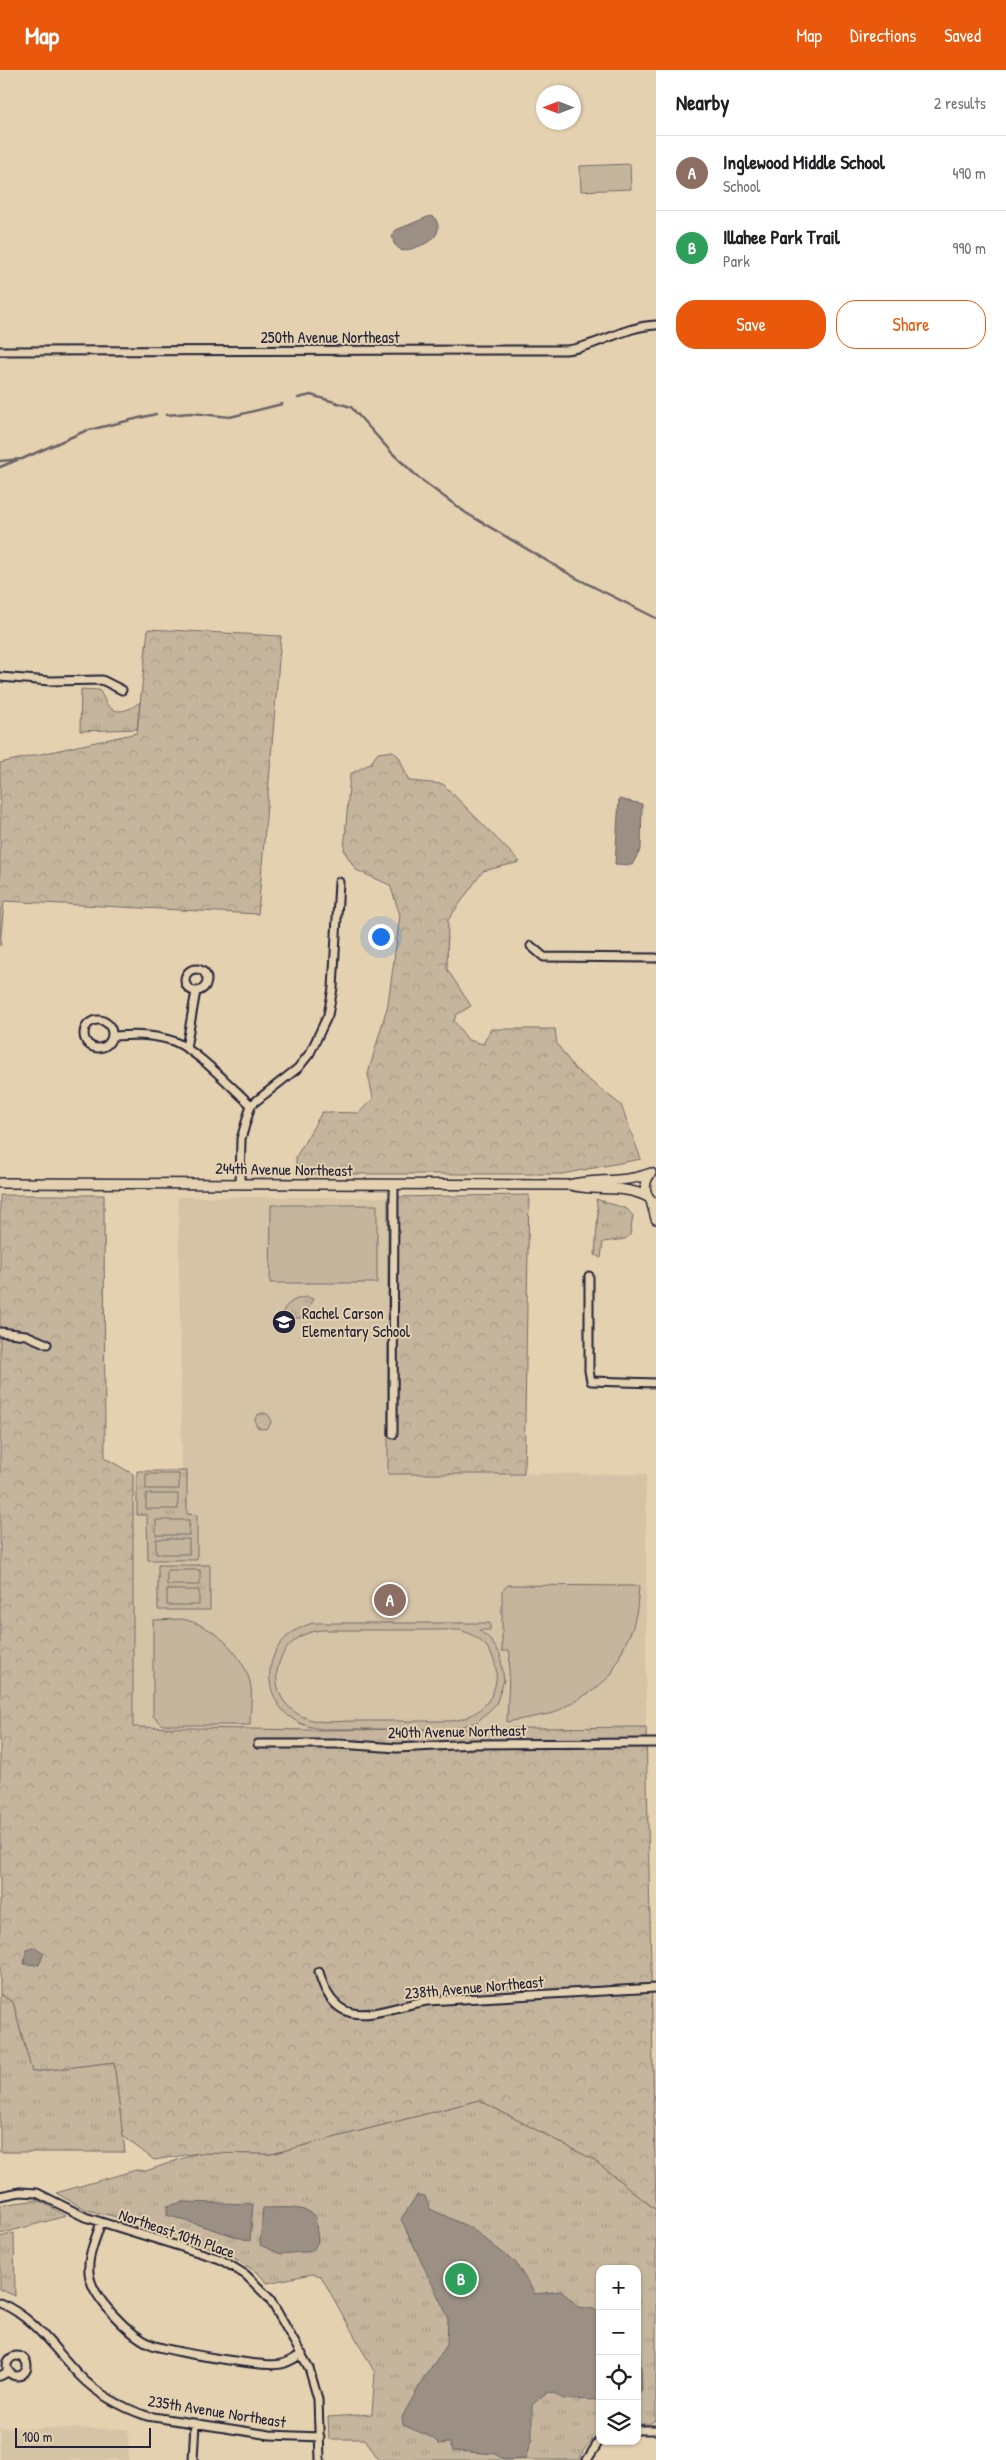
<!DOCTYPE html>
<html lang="en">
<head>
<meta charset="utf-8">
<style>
  body { margin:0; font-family:"Patrick Hand",sans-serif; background:#f6f6f6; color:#202124 }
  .controls { position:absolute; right:15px; bottom:15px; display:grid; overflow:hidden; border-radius:10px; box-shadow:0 1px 4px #0004 }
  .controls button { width:45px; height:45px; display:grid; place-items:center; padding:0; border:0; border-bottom:1px solid #e0e0e0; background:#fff; color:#202124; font:25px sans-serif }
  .compass { position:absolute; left:536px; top:15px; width:45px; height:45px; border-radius:50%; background:#fff; box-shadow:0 1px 4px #0004; rotate:270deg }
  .scale { position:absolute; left:15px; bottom:12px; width:136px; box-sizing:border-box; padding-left:5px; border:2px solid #22223b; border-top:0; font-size:14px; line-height:18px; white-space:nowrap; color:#22223b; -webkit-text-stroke:4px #e4d1af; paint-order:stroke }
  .you { position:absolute; left:380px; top:866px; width:18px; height:18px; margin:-12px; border:4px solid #fff; border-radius:50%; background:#1a73e8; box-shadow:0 0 0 8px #1a73e833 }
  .badge { display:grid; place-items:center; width:32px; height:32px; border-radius:50%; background:#ea580c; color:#fff; font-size:16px; font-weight:700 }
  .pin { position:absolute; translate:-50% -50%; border:2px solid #fff; box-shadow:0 1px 5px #0006 }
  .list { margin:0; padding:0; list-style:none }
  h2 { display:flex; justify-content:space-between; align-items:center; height:65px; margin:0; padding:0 20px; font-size:21px }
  h2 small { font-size:16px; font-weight:400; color:#757577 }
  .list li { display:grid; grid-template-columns:32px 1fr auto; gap:15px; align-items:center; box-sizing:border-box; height:75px; padding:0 20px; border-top:1px solid #e0e0e0 }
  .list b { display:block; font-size:19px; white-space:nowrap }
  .list p { margin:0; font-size:16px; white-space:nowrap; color:#757577 }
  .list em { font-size:16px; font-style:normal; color:#757577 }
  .actions { display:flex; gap:10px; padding:15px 20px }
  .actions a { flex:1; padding:11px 0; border:1px solid #ea580c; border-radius:20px; text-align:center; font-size:18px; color:#ea580c }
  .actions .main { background:#ea580c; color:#fff }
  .icon { flex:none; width:28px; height:28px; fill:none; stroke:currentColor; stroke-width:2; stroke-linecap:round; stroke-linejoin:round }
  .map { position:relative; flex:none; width:656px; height:2390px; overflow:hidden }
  header { display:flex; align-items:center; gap:30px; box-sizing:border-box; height:70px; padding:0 25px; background:#ea580c; color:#fff }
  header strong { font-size:24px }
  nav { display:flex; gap:28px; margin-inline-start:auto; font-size:18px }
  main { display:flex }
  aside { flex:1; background:#fff }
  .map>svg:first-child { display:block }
  .built { fill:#d5c3a6 }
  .grass { fill:url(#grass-tufts); stroke:#746c6c }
  .forest { fill:url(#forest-crowns); stroke:#746c6c }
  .pitch { fill:#c5b59c; stroke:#746c6c; fill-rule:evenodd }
  .water { fill:#9c9084; stroke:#6b6467 }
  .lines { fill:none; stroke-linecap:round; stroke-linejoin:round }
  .stream { stroke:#6b6467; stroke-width:2.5 }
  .minor-casing { stroke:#22223b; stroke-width:11 }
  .tertiary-casing { stroke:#22223b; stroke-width:12 }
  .minor { stroke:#e4d1af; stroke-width:7 }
  .tertiary { stroke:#e4d1af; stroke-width:9 }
  .labels { text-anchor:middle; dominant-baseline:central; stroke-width:4; stroke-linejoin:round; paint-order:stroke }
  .street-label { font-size:16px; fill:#22223b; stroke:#e4d1af }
  .poi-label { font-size:16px; fill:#22223b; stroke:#e4d1af; text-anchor:start }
</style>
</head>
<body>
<header>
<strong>Map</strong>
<nav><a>Map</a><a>Directions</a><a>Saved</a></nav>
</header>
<main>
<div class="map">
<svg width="656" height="2390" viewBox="0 0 656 2390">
  <defs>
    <pattern id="grass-tufts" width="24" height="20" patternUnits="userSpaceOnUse" patternTransform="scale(1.25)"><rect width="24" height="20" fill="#c5b59c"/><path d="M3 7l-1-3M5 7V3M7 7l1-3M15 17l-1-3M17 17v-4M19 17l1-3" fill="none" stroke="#a99b87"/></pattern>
    <pattern id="forest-crowns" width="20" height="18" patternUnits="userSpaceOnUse" patternTransform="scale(1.25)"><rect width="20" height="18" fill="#c5b59c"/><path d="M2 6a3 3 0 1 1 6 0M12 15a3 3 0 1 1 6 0" fill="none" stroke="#a99b87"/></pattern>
  </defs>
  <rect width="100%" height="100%" fill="#e4d1af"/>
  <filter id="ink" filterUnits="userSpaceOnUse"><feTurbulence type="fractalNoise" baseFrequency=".02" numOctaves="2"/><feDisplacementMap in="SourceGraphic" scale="10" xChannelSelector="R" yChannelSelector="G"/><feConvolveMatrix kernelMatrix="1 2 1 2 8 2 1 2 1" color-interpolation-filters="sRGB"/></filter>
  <g filter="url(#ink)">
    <!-- built -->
    <path class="built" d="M178 1127H388V1403L646 1404V1657L311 1660 133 1657V1404L182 1403Z
      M0 2358 128 2359 129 2390H0Z"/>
    <!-- grass -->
    <path class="grass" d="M81 619 99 620C102 624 103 627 105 631 113 647 129 641 140 632L137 659 80 661Z
      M596 1129 627 1139 633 1146 630 1165 625 1169 603 1172 601 1188 595 1185 598 1142Z
      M307 1227 313 1229 304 1248H295L292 1257 282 1260C278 1240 288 1229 307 1227Z
      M255 1351a8 8 0 1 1 16 0a8 8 0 1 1-16 0Z
      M137 1401H187V1444L197 1445V1490H148L147 1445H137Z
      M158 1495H210V1540H158Z
      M0 1924 13 1932 32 2002 114 1992 125 2082H0Z
      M479 2030 594 2090 656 2140V2350L649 2354H637V2199H600V2362L583 2381 580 2390H379L365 2369H329L328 2347 372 2344 375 2303 321 2206 312 2204 267 2213 258 2203 226 2183 138 2152 87 2140 56 2123 136 2100 146 2101 198 2083 271 2084Z
      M38 2130 66 2146 0 2164V2135Z
      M14 2163 15 2226 0 2219V2167Z"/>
    <!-- forest -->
    <path class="forest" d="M148 559 281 566 258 844 4 831 0 876V693L137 663Z
      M393 681 399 687 409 711 443 714 520 792 483 801 448 850 447 899 471 936 456 945 454 951 468 970 483 974 491 959H555L557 974 575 999 621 1035 641 1089 562 1104H296V1087L322 1042 359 1043 373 1028 368 1004 388 934 400 845 390 815 356 800 344 781 350 704 370 694 378 683Z
      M0 1125H104L105 1388 133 1404V1657L311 1660 646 1657 656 2140 594 2090 479 2030 271 2084 198 2083 154 2090 123 2066 114 1992 32 2002 13 1932 0 1924Z
      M529 1125 524 1404H388V1127Z"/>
    <!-- pitch -->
    <path class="pitch" d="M630 94 631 119 581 121 580 96Z
      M271 1135H377V1213H270Z
      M146 1404H179V1419H146Z
      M146 1424H178V1439H146Z
      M156 1450H189V1465H156Z
      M156 1469H189V1484H156Z
      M167 1500H200V1515H167Z
      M508 1515 639 1516 637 1539 633 1557 611 1605 594 1620 554 1643 507 1652 510 1581H502V1521Z
      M167 1520H199V1535H167Z
      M182 1549C213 1555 241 1581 250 1612 253 1625 250 1642 250 1655H162L153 1646V1550Z
      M313 1553H490V1560H479L490 1569 500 1584 504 1610 496 1634 477 1652 452 1659H323C258 1654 250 1570 313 1553ZM459 1560C513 1574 507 1645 451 1651 419 1651 387 1651 355 1651 340 1651 321 1654 306 1648 258 1629 273 1564 322 1560Z"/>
    <!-- water -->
    <path class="water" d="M430 146 435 148C448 169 418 178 402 181L394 174 392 164 396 160Z
      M619 729 642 734 641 779 632 795 615 794Z
      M35 1877 44 1883 39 1895 24 1894 26 1880Z
      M417 2125 425 2126 430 2139 471 2158 516 2193 535 2224 562 2221 578 2237 594 2239 600 2244V2330L563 2329 554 2323 547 2322 532 2335V2368L525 2389 504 2390 495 2384 453 2381 450 2373 439 2374 433 2368 403 2355 402 2347 425 2306 447 2275 448 2247 401 2149Z
      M183 2132 253 2134 250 2171 167 2145V2136Z
      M263 2138C280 2138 300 2135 315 2145L318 2171 313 2181 281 2184 260 2175Z
      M637 2280 640 2282 642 2320 637 2325Z"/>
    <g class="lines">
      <!-- stream -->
      <path class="stream" d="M298 328 311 325 351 337 392 383 420 409 466 443 576 508 656 548
        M166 345 191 343 230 347 282 334
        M0 391 22 389 85 361 156 344
        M0 397 17 390"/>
      <!-- minor casing -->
      <g class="minor-casing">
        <path id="minor" d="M0 281 566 280C597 277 624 256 656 255
          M0 607 50 611 102 610 122 620
          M531 876 544 887 656 888
          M185 910a11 11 0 1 1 22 0a11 11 0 1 1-22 0Z
          M84 964a14 14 0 1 1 28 0a14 14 0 1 1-28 0Z
          M112 966C131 965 150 964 170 970 194 977 231 1017 251 1035
          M186 978 196 921
          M240 1113 241 1069 251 1035 298 998 310 983 328 945 333 918 339 812
          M589 1206V1301L591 1311 656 1313
          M0 1262 26 1265 47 1274
          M393 1364 394 1115
          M258 1674H340L397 1678 474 1674 656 1673
          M319 1902C337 1968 380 1938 427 1931L656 1918
          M0 2126 20 2122 37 2123 85 2147 220 2189 246 2205 270 2229 309 2298 318 2329 320 2390
          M101 2152C96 2169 85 2190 90 2208 95 2230 130 2265 150 2274 166 2281 266 2298 281 2294 288 2293 295 2288 302 2284
          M0 2233C34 2247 54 2279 79 2305 98 2325 121 2337 147 2346L270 2365 320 2367
          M7 2296a10 10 0 1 1 20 0a10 10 0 1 1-20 0Z
          M0 2306 8 2302
          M637 2360H656
          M193 2390 195 2353
          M587 2390 600 2370"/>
      </g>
      <!-- tertiary casing -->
      <g class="tertiary-casing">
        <path id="tertiary" d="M651 1103C642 1114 644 1127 656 1134
          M0 1113 568 1115C595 1108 624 1114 651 1103
          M570 1115C596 1122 624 1114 648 1127
          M651 1131 656 1149"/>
      </g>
      <!-- minor -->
      <use href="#minor" class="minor"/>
      <!-- tertiary -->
      <use href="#tertiary" class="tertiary"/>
    </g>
  </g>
  <!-- icons -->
  <defs>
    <g id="school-disc" transform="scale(1.25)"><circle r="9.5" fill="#22223b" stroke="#e4d1af"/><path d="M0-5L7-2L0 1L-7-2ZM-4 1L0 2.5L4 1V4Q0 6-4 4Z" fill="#fff"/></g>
  </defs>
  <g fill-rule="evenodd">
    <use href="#school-disc" x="284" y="1252"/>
  </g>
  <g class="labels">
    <!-- street labels -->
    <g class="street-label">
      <text x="330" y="267">250th Avenue Northeast</text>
      <text transform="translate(284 1099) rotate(1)">244th Avenue Northeast</text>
      <text transform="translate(457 1661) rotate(-1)">240th Avenue Northeast</text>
      <text transform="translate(474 1917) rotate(-5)">238th Avenue Northeast</text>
      <text transform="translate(177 2163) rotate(19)">Northeast 10th Place</text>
      <text transform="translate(217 2341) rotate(9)">235th Avenue Northeast</text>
    </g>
    <!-- poi labels -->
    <g class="poi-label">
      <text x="302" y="1243">Rachel Carson<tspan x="302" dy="18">Elementary School</tspan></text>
    </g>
  </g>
</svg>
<div class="controls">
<button>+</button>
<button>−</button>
<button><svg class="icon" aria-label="locate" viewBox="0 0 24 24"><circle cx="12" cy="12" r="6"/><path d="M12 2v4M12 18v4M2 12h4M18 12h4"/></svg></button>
<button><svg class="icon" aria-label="layers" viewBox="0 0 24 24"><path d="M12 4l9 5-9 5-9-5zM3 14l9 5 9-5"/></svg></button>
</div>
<svg class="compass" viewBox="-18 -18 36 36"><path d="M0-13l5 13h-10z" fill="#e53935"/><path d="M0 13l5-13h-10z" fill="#757577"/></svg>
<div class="scale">100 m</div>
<div class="you"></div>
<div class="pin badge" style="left:390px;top:1530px;background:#8d6e63">A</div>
<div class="pin badge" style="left:461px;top:2209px;background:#2e9e5b">B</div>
</div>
<aside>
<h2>Nearby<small>2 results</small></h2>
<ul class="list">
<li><span class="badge" style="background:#8d6e63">A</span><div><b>Inglewood Middle School</b><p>School</p></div><em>490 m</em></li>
<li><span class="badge" style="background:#2e9e5b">B</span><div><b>Illahee Park Trail</b><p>Park</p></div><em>990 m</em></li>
</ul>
<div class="actions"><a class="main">Save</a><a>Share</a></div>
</aside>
</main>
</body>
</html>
